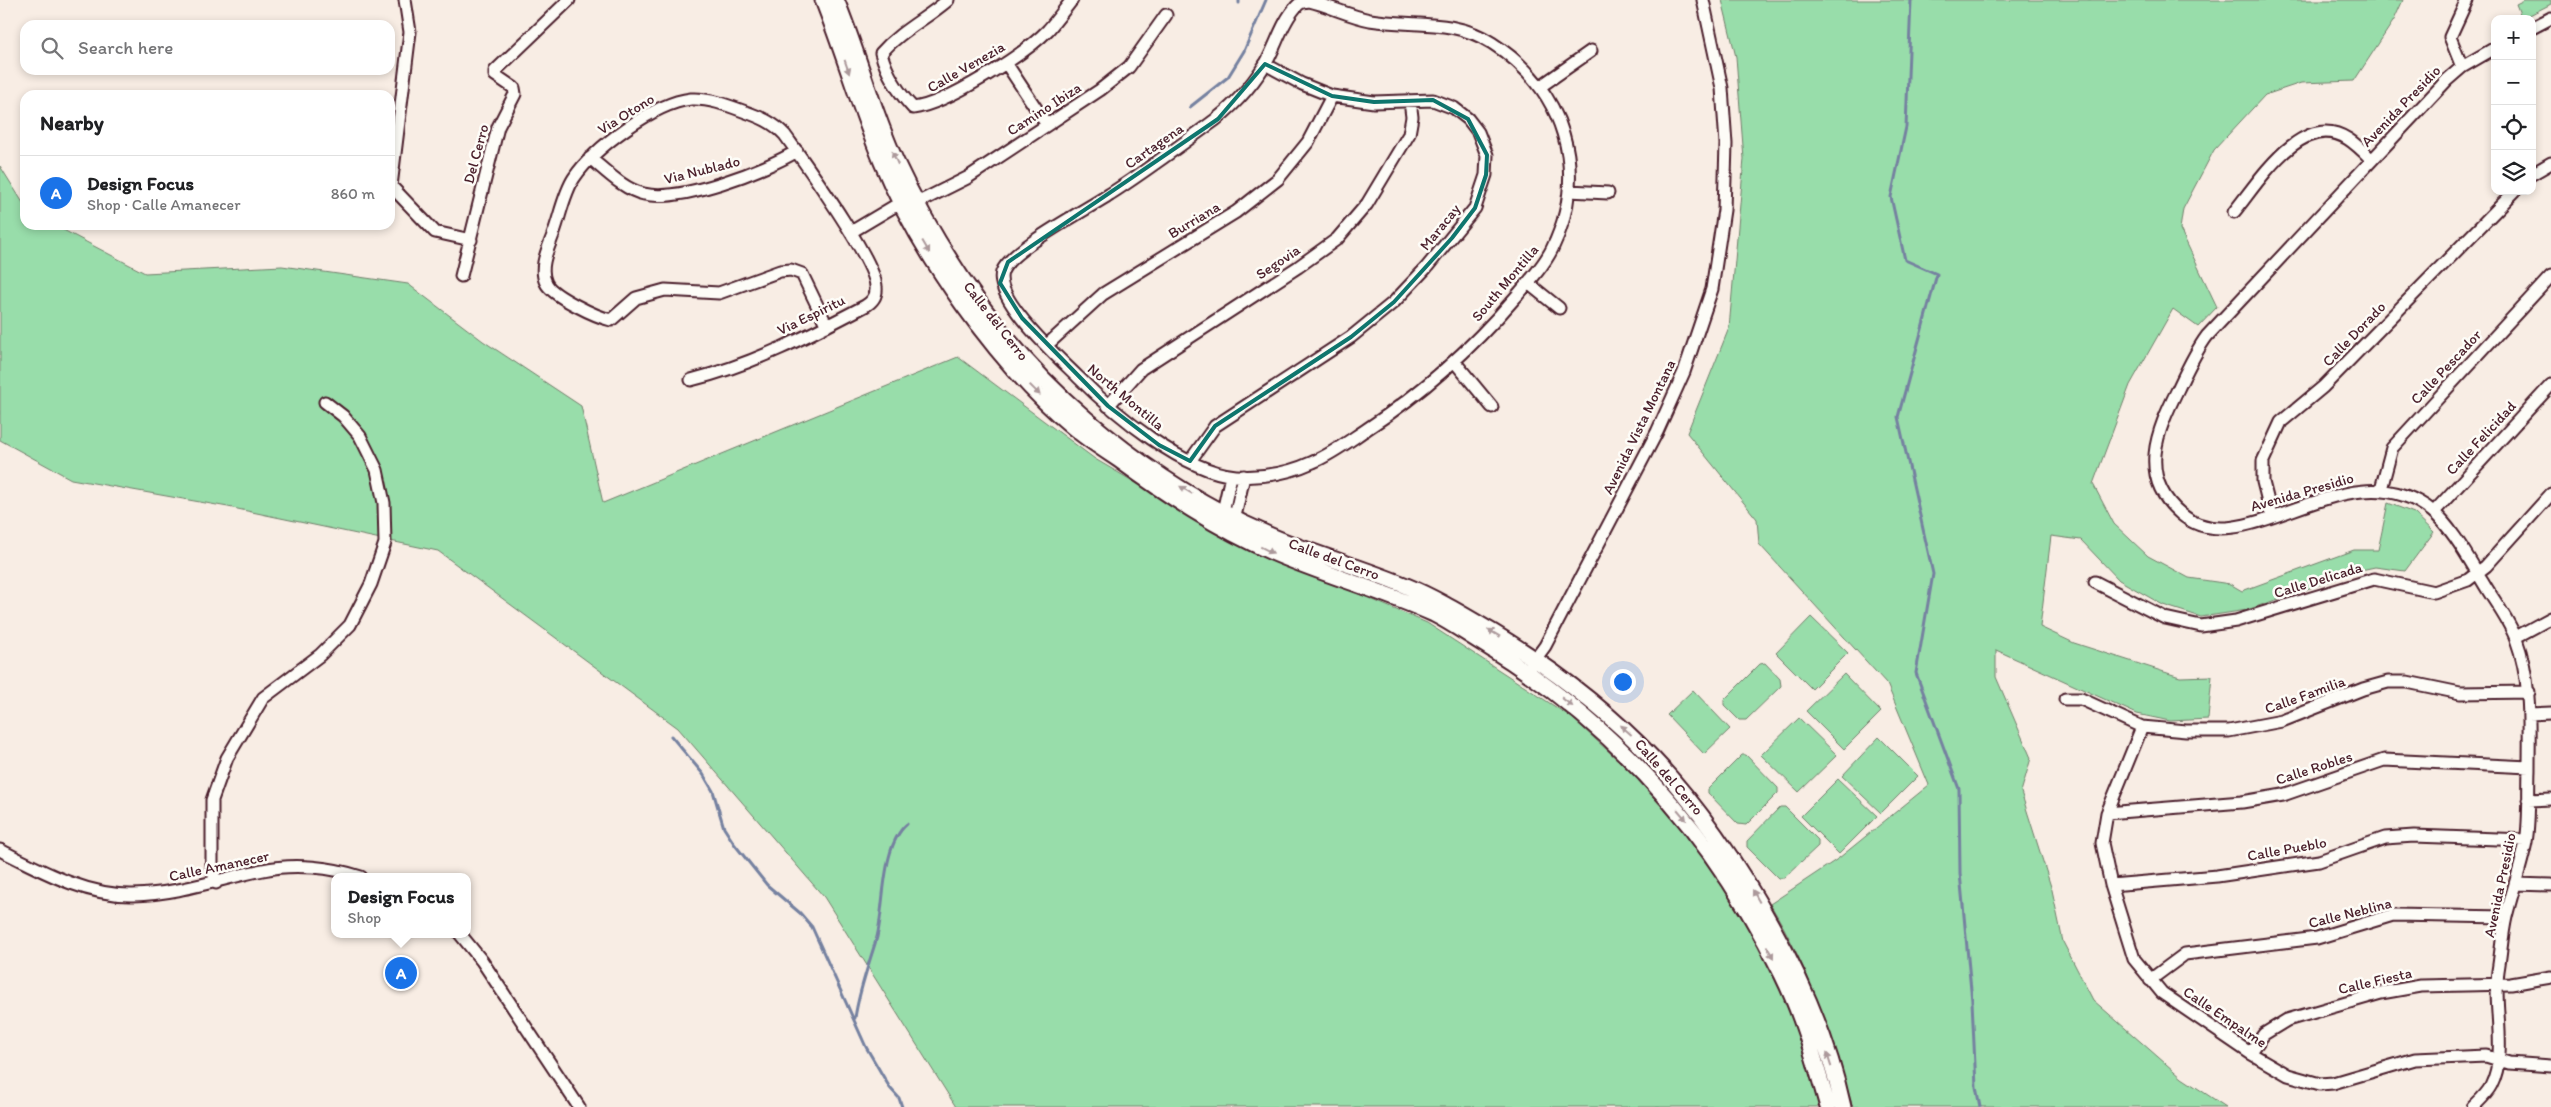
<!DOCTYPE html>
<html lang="en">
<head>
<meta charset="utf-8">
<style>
  body { margin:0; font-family:Itim,sans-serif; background:#f6f6f6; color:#202124 }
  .controls { position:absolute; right:15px; top:15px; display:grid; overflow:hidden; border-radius:10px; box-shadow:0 2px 8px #0003 }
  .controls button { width:45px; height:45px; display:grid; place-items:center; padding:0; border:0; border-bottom:1px solid #e0e0e0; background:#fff; color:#202124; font:25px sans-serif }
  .you { position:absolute; left:1622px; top:681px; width:18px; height:18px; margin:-12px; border:4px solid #fff; border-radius:50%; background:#1a73e8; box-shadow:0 0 0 8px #1a73e833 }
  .badge { display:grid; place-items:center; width:32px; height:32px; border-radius:50%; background:#1a73e8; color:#fff; font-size:16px; font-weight:700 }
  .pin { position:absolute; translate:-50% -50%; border:2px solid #fff; box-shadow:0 1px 5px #0006 }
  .popup { position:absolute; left:331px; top:873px; width:140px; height:65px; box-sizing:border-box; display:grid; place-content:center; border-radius:10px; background:#fff; filter:drop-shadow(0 1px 4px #0005); font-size:16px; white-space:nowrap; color:#757577 }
  .popup b { font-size:19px; color:#202124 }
  .popup::after { content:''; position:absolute; left:50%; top:100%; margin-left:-10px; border:10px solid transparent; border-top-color:#fff }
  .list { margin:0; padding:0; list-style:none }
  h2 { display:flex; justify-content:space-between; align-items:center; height:65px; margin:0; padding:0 20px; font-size:21px }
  h2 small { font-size:16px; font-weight:400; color:#757577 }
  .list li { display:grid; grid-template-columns:32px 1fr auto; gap:15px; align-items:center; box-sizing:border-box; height:75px; padding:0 20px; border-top:1px solid #e0e0e0 }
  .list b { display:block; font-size:19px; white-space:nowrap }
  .list p { margin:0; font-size:16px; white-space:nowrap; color:#757577 }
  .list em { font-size:16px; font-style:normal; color:#757577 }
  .icon { flex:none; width:28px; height:28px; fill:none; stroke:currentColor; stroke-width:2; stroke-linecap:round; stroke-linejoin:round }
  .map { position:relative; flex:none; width:2551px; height:1107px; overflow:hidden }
  .search { position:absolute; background:#fff; box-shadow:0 2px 8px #0003; left:20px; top:20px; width:375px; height:55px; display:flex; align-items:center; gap:12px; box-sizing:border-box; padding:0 18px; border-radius:15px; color:#757577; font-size:19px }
  .panel { position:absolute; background:#fff; box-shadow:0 2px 8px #0003; left:20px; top:90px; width:375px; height:140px; border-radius:15px }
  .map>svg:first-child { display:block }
  .green { fill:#98ddaa; stroke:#717e6a }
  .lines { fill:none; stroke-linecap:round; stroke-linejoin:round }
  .stream { stroke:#7581a0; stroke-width:3 }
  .minor-casing { stroke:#4a1f2b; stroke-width:15 }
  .major-casing { stroke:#4a1f2b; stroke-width:19 }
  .minor { stroke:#fdfcf7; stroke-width:11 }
  .major { stroke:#fdfcf7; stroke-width:15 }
  .oneway { fill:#ac999b }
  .marked { fill:none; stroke:#0f766e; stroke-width:4; stroke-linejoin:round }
  .labels { text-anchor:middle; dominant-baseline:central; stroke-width:5; stroke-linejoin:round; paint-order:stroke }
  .street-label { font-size:15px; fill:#4a1f2b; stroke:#fdfcf7 }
</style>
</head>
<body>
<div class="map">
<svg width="2551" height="1107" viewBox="0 0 2551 1107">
  <rect width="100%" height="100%" fill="#f8ede4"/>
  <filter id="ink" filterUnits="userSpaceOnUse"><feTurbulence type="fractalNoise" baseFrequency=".02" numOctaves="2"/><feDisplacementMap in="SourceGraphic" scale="10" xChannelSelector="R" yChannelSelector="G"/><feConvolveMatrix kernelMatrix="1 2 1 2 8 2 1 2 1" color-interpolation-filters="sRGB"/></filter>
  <g filter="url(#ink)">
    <!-- green -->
    <path class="green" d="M1722 0H2403L2394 20 2354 81 2301 83 2265 95 2214 150 2183 209 2180 229 2217 307 2198 327 2173 309 2130 385 2093 484 2114 524 2148 556 2189 578 2230 584 2242 591 2354 550H2378L2388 503 2414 513 2434 532 2405 571 2375 567 2361 570 2247 610 2201 617 2163 605 2119 580 2081 540 2051 536 2040 627 2074 643 2180 677 2212 676 2208 719 2170 721 2137 714 1996 650V677L2031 758 2021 792 2052 890 2063 942 2093 1000 2182 1078 2226 1107H1853C1831 1037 1809 967 1770 904L1839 858 1929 785 1887 684 1759 544 1757 519 1687 433 1729 328 1744 159 1736 57Z
      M2524 0H2551V4L2522 19 2516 4Z
      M0 166 25 206V225H54L145 273 282 266 408 284 483 341 581 406 603 503 958 357 1095 459 1237 542 1427 623 1571 717 1630 771 1689 837 1723 882 1775 976 1795 1026 1820 1107H956L824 897 678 728 438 551 228 507 71 479 0 440Z
      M1811 617 1848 653 1812 689 1776 653Z
      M1765 663 1780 679 1781 686 1746 720H1739L1724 705V700L1760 664Z
      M1844 674 1881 712 1844 749 1806 711Z
      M1693 690 1730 729 1704 754 1667 715Z
      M1799 718 1837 755 1799 792 1761 755Z
      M1879 737 1918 776 1881 813 1842 776Z
      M1742 755H1746L1778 788V793L1746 825 1738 824 1708 793V789Z
      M1838 779 1877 816 1839 854 1801 816Z
      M1780 807H1785L1818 840V846L1784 878H1778L1747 847V841Z"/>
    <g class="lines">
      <!-- stream -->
      <path class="stream" d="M1911 0 1906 127 1891 197 1905 260 1937 274 1898 417 1933 574 1916 673 1959 789 1960 873 1972 1001 1976 1087 1980 1107
        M1239 3V0
        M1190 107 1228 77 1244 51 1266 0
        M671 736 703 774 713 791 724 828 735 845 767 885 800 913 812 927 866 1047 890 1088 899 1098 902 1107
        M855 1018C859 990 869 964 877 937 885 904 881 846 907 824"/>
      <!-- minor casing -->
      <g class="minor-casing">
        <path id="minor" d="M405 0 410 32 391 186 435 232 471 240
          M948 0C926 19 900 31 881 53 887 74 898 92 913 108 946 104 1024 55 1048 30 1056 21 1064 10 1072 0
          M1309 1C1330 6 1349 16 1370 20 1412 27 1454 18 1492 43 1564 89 1590 171 1552 249 1543 267 1527 284 1514 299 1471 349 1422 393 1367 429 1349 441 1332 454 1313 462 1289 473 1263 478 1236 476 1184 472 1114 413 1078 377 1059 358 993 299 1002 272 1010 249 1088 209 1110 194 1143 173 1175 149 1207 126 1230 110 1251 87 1266 63 1276 46 1282 22 1296 7 1300 2 1303 2 1309 1Z
          M2532 28 2551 18
          M1006 63 1047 125
          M2462 67 2450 37 2467 0
          M1541 86 1591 51
          M590 158C605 170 624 190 644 194 679 203 766 170 797 151
          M2532 174 2551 163
          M1569 191 1608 193
          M2234 212C2258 183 2302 109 2348 139 2356 144 2364 152 2371 159
          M851 232 893 207 921 201 967 178 1100 90 1129 67 1166 15
          M461 276 498 127 515 94 514 88 495 75V71L569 0
          M1528 283 1559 308
          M1047 345 1103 294 1236 212 1278 179 1308 142 1332 96
          M1454 361 1492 407
          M691 380C752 365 810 335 865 306 872 302 877 296 876 287 876 261 804 162 785 135 773 122 760 117 743 111 727 105 708 98 691 99 654 103 594 148 574 178 564 193 560 216 554 232 549 247 538 267 546 283 552 296 597 317 611 320L636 298 665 290 719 293 780 271 791 270 802 274 827 326
          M1108 406 1141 369 1298 267 1337 239 1367 204 1409 134 1412 117 1410 101
          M1190 461 1215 426 1351 337 1394 302 1426 268 1475 208 1486 175 1487 155 1478 132 1468 119 1454 108 1433 100 1374 102 1332 96 1302 84 1265 64
          M2381 489 2392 448 2551 276
          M2434 512 2551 385
          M1228 515 1236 512 1244 476
          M2272 517 2263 482V461L2281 422 2323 387 2515 191
          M1226 520 1228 515 1224 507 1231 476
          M2095 582 2165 618 2201 626 2236 621 2374 579 2434 592 2468 580 2486 566 2551 494
          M2516 637 2551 618
          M1531 665 1545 646 1657 432 1684 372 1712 289 1724 210 1726 144 1722 88 1703 0
          M2065 699H2081L2142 727 2186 731H2229L2282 721 2363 689 2388 682H2407L2460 693 2529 692
          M2529 714 2551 713
          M2142 727 2107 813 2102 843 2111 885 2134 959 2162 993 2250 1053 2288 1075 2320 1084 2333 1083 2415 1059 2486 1056 2509 1063 2551 1066
          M2528 800 2551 799
          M2107 813 2242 802 2283 795 2384 760 2529 767
          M0 850C40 870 86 896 133 895 178 894 219 879 263 870 294 863 332 867 361 877
          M216 883 212 868V800L227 758 263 698 320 655 350 625 371 584 385 543 384 503 377 470 360 436 343 416 325 402
          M2515 884 2551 885
          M2111 885 2217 876 2319 861 2385 838 2414 836 2526 840
          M460 934 482 961 579 1107
          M2150 980 2185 954 2317 938 2393 915 2506 917
          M2250 1053 2264 1034 2287 1020 2381 993 2421 986 2511 984 2551 977
          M2473 1107C2479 1101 2487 1094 2491 1086 2508 1052 2493 1008 2498 971 2501 953 2502 934 2506 917 2512 892 2521 867 2526 842 2530 819 2528 794 2529 770 2529 726 2532 682 2516 639 2509 620 2494 601 2483 582 2470 561 2451 526 2432 511 2348 444 2244 568 2181 514 2137 477 2157 431 2178 389 2187 370 2195 352 2207 336L2447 80 2462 67 2495 48"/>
      </g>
      <!-- major casing -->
      <g class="major-casing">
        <path id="major" d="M823 0C844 53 860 109 882 162 919 252 998 365 1073 427 1087 439 1103 449 1118 459 1166 494 1218 529 1272 552 1325 575 1381 590 1434 614 1452 623 1470 636 1487 646 1617 726 1715 837 1782 974 1803 1016 1815 1062 1828 1107
          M836 0C858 53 872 110 896 162 941 258 1005 350 1086 419 1141 466 1205 508 1271 536 1315 555 1361 567 1404 585 1436 598 1465 616 1494 633 1621 710 1700 795 1771 925 1803 982 1829 1043 1843 1107"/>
      </g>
      <!-- minor -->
      <use href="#minor" class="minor"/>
      <!-- major -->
      <use href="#major" class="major"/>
    </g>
    <!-- one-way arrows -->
    <defs><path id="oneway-solid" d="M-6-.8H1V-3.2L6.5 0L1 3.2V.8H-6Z" transform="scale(1.25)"/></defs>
    <g class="oneway">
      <use href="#oneway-solid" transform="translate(847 67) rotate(71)"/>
      <use href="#oneway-solid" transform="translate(895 158) rotate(-114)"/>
      <use href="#oneway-solid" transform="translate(926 247) rotate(60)"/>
      <use href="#oneway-solid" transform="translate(1035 390) rotate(45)"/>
      <use href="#oneway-solid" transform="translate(1186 490) rotate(-149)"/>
      <use href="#oneway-solid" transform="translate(1267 550) rotate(26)"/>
      <use href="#oneway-solid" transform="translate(1494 633) rotate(-149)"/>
      <use href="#oneway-solid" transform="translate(1567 702) rotate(38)"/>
      <use href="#oneway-solid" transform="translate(1626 730) rotate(-138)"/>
      <use href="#oneway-solid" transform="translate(1682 815) rotate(50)"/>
      <use href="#oneway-solid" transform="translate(1756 896) rotate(-119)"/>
      <use href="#oneway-solid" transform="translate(1770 952) rotate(61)"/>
      <use href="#oneway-solid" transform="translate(1829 1060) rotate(-108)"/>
    </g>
  </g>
  <!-- marked area -->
  <path class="marked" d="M1265 64 1332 96 1374 102 1433 100 1468 119 1487 155 1486 175 1475 208 1452 238 1394 302 1351 337 1215 426 1190 461 1159 445 1108 406 1022 318 1000 283 1008 262 1218 119Z"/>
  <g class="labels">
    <!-- street labels -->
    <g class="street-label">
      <text transform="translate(966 67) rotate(-30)">Calle Venezia</text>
      <text transform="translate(2401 106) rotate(-46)">Avenida Presidio</text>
      <text transform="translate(1044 109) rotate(-33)">Camino Ibiza</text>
      <text transform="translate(626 114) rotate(-32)">Via Otono</text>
      <text transform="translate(1154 146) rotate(-35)">Cartagena</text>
      <text transform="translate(476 154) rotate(-75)">Del Cerro</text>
      <text transform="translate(702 170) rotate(-14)">Via Nublado</text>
      <text transform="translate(1194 220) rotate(-31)">Burriana</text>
      <text transform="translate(1440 227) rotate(-51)">Maracay</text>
      <text transform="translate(1278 262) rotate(-34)">Segovia</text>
      <text transform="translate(1505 283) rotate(-50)">South Montilla</text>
      <text transform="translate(811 315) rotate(-26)">Via Espiritu</text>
      <text transform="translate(996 321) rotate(52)">Calle del Cerro</text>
      <text transform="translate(2354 334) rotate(-46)">Calle Dorado</text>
      <text transform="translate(2446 367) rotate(-47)">Calle Pescador</text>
      <text transform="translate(1126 397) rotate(40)">North Montilla</text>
      <text transform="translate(1639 427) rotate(-64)">Avenida Vista Montana</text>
      <text transform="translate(2481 438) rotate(-47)">Calle Felicidad</text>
      <text transform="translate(2302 492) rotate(-16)">Avenida Presidio</text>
      <text transform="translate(1334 559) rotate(20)">Calle del Cerro</text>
      <text transform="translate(2318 580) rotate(-17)">Calle Delicada</text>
      <text transform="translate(2305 695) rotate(-20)">Calle Familia</text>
      <text transform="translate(2314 768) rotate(-18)">Calle Robles</text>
      <text transform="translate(1669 777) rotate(49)">Calle del Cerro</text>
      <text transform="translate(2287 849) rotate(-10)">Calle Pueblo</text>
      <text transform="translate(219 866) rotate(-12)">Calle Amanecer</text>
      <text transform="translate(2500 885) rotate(-78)">Avenida Presidio</text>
      <text transform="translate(2350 913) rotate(-14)">Calle Neblina</text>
      <text transform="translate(2375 981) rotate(-13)">Calle Fiesta</text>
      <text transform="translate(2225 1017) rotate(34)">Calle Empalme</text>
    </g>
  </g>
</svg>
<div class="controls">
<button>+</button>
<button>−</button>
<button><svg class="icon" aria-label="locate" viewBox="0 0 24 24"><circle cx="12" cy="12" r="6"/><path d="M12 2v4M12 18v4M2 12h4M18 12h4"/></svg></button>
<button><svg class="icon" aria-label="layers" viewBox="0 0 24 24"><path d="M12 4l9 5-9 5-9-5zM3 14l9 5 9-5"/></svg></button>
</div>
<div class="you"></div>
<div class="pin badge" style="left:401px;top:973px">A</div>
<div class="popup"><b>Design Focus</b>Shop</div>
<div class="search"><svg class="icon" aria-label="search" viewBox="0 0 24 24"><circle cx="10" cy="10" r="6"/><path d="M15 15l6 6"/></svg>Search here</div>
<section class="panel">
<h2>Nearby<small></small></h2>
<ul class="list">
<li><span class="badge">A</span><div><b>Design Focus</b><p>Shop · Calle Amanecer</p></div><em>860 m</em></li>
</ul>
</section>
</div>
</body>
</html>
